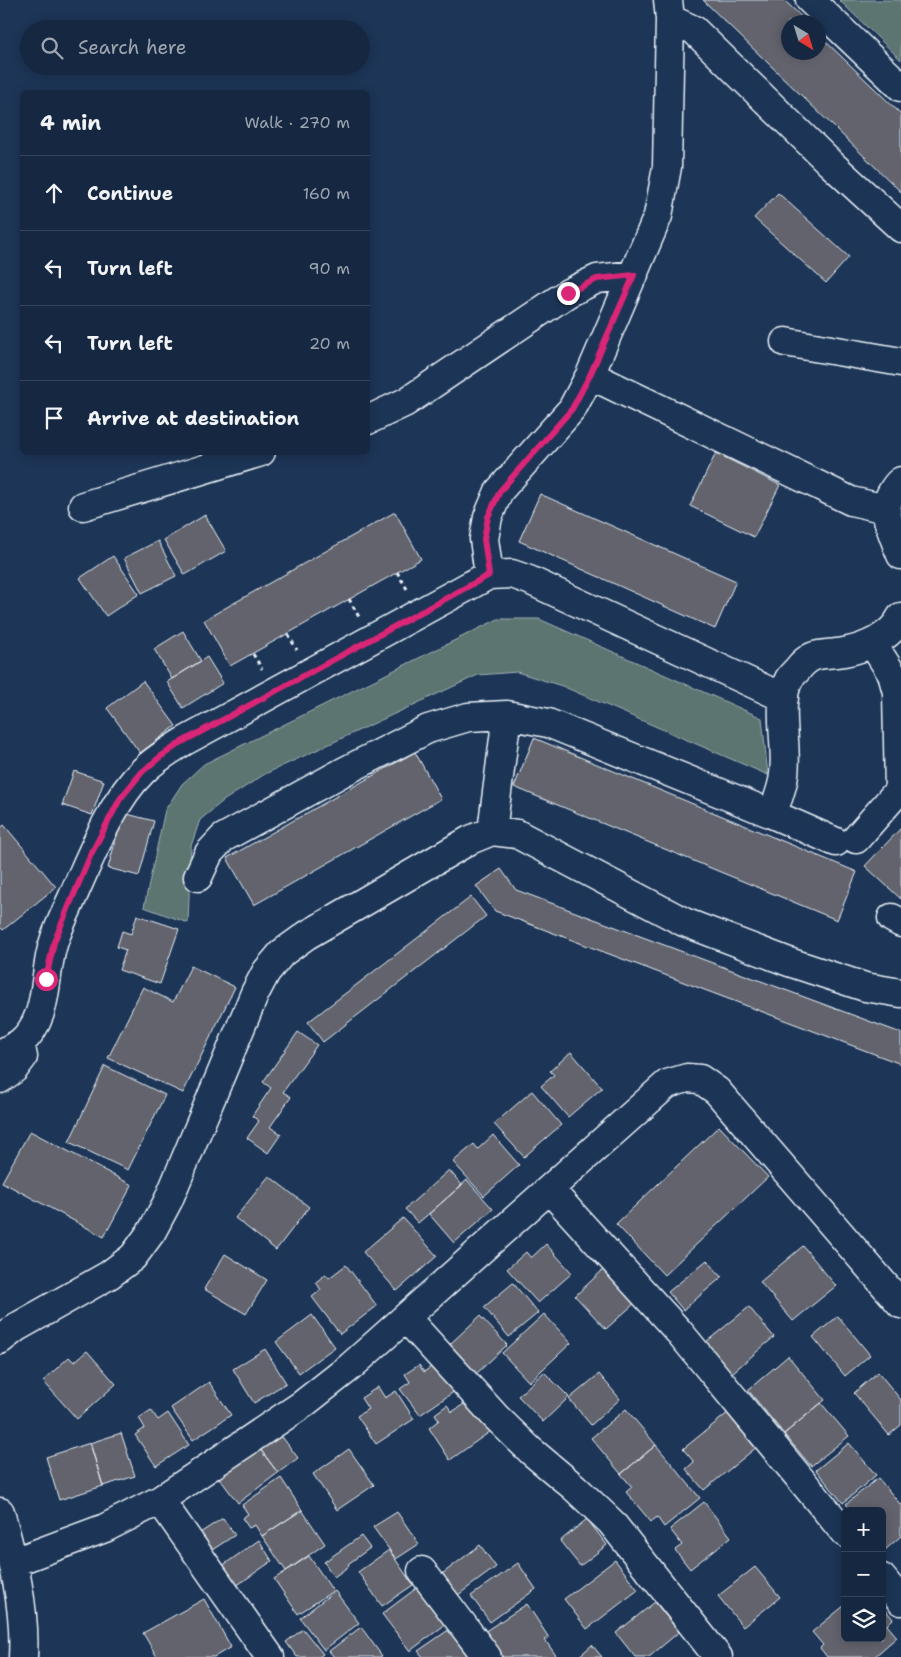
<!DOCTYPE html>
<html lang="en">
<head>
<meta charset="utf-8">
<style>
  body { margin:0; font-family:"Shantell Sans",sans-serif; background:#1f3048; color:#f1f3f6 }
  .controls { position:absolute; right:15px; bottom:15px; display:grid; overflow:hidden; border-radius:8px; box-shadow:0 2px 12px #0003 }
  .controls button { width:45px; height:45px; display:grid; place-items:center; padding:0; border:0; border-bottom:1px solid #35445a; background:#162841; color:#f1f3f6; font:25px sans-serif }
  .compass { position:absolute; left:781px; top:15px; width:45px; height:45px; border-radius:50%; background:#162841; box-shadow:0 2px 12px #0003; rotate:142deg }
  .stop { position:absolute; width:15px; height:15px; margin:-11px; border:4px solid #db2777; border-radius:50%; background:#fff }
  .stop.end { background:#db2777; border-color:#fff; box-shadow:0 1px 5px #0008 }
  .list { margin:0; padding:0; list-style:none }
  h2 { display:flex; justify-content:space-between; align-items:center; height:65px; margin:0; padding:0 20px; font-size:21px }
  h2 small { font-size:16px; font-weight:400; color:#9ea6b1 }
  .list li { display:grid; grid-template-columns:32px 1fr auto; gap:15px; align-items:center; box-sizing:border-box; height:75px; padding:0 20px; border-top:1px solid #35445a }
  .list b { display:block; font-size:19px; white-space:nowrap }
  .list em { font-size:16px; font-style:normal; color:#9ea6b1 }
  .icon { flex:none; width:28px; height:28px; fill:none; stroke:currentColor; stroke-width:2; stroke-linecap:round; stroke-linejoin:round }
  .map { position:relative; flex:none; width:901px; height:1657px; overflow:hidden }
  .search { position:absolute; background:#162841; box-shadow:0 2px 12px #0003; left:20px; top:20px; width:350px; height:55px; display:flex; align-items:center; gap:12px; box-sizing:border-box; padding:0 18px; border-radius:28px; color:#9ea6b1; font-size:19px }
  .panel { position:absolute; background:#162841; box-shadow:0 2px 12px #0003; left:20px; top:90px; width:350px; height:365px; border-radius:8px }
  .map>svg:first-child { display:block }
  .green { fill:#5b7471; stroke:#a2b2b4 }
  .building { fill:#62646c; stroke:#e8f1f8 }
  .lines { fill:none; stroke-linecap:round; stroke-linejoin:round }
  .minor-casing { stroke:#e8f1f8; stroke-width:31 }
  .path { stroke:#e8f1f8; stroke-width:3; stroke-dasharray:4 4; stroke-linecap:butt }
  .minor { stroke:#1d3557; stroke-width:28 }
  .route { stroke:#db2777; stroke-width:6 }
</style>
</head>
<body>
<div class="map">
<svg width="901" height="1657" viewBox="0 0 901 1657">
  <rect width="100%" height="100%" fill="#1d3557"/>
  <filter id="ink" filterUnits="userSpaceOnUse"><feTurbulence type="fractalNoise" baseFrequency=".02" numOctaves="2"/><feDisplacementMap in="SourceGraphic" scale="10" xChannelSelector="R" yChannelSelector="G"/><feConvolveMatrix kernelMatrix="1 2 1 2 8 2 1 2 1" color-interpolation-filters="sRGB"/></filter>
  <g filter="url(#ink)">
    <!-- green -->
    <path class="green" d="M839 0H901V60Z
      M498 619H539L762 718 768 775 562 686 517 672 478 675 265 774 223 801 200 820 191 846 188 923 144 907 165 810 182 784 204 764Z"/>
    <!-- building -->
    <path class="building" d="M703 0H784L807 22H788V52H818V34L901 114V192Z
      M778 193 849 257 826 283 754 218Z
      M716 453 780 485 754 537 690 506Z
      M540 494 736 581 715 629 519 541Z
      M395 512 421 559 230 666 204 620Z
      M205 515 226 551 185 575 164 540Z
      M158 541 176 576 142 593 124 558Z
      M113 556 139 594 106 616 80 578Z
      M183 631 201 661 172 679 154 649Z
      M207 657 223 683 183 708 167 682Z
      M143 681 176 726 140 753 107 708Z
      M534 738 857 872 837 920 514 787Z
      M415 752 441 799 254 905 227 858Z
      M74 771 104 781 92 815 62 805Z
      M123 813 154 821 139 876 108 868Z
      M4 825 56 887 3 930 0 927V829Z
      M901 828V899L865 866Z
      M501 869 516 890 901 1033V1064L495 911 476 886Z
      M471 897 486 916 323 1042 308 1022Z
      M137 915 179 929 160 984 119 970 126 950 117 947 122 931 131 934Z
      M191 966 235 987 183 1093 108 1058 143 987 173 1002Z
      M298 1032 317 1045 283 1092 291 1097 270 1127 281 1134 268 1153 247 1138 259 1121 252 1116 271 1088 263 1082Z
      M571 1052 602 1088 568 1117 541 1086 554 1075 550 1071Z
      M105 1066 165 1095 128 1170 69 1142Z
      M532 1091 561 1125 524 1157 494 1124Z
      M719 1126 768 1177 664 1275 616 1224Z
      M30 1131 132 1185 104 1237 2 1182Z
      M493 1135 519 1165 484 1196 453 1162 474 1144 478 1149Z
      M449 1170 462 1185 418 1223 405 1209Z
      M269 1176 309 1207 276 1250 235 1218Z
      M467 1180 493 1209 454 1243 429 1214Z
      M403 1218 437 1256 397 1291 363 1252Z
      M546 1244 572 1273 538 1303 507 1269 526 1252 531 1258Z
      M803 1246 836 1286 793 1321 760 1282Z
      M225 1254 267 1280 246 1314 204 1289Z
      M707 1260 722 1277 683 1310 668 1292Z
      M346 1265 377 1306 340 1334 312 1297 321 1290 316 1282 326 1274 329 1278Z
      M605 1268 636 1302 606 1329 575 1296Z
      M513 1283 538 1313 509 1337 484 1307Z
      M749 1307 774 1337 732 1373 706 1342Z
      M544 1314 571 1343 529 1382 502 1353Z
      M312 1315 335 1347 299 1373 276 1342Z
      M480 1316 507 1345 475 1375 449 1345Z
      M838 1316 870 1355 845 1376 813 1337Z
      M265 1349 286 1383 254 1403 233 1369Z
      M87 1351 116 1384 77 1419 43 1381 69 1357 74 1362Z
      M788 1356 825 1400 784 1434 748 1390Z
      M435 1364 455 1391 420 1415 400 1389 410 1382 405 1374 419 1365 424 1372Z
      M544 1372 569 1397 543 1422 518 1396Z
      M878 1372 901 1400V1425L889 1435 854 1393Z
      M599 1374 620 1399 591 1425 569 1399Z
      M209 1382 231 1415 193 1440 171 1408Z
      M378 1387 385 1398 396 1391 414 1419 376 1444 357 1416 368 1409 361 1398Z
      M470 1400 491 1431 450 1460 429 1428 439 1420 435 1414 447 1405 452 1412Z
      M821 1403 849 1436 811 1466 784 1434Z
      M626 1409 656 1445 621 1474 591 1438Z
      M151 1410 158 1420 168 1413 189 1445 156 1466 135 1435 145 1428 139 1418Z
      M729 1412 758 1446 704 1490 686 1469 694 1462 683 1449Z
      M277 1430 298 1458 278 1473 257 1445Z
      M121 1433 135 1476 103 1486 90 1443Z
      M90 1443 103 1486 59 1500 46 1457Z
      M849 1443 876 1475 843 1503 816 1470Z
      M257 1445 278 1473 238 1503 217 1475Z
      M656 1445 700 1498 664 1527 657 1517 651 1522 626 1492 632 1487 621 1474Z
      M349 1449 374 1485 337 1510 313 1474Z
      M281 1478 302 1510 262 1536 255 1525 249 1528 242 1518 248 1514 242 1505Z
      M878 1478 901 1505V1536L885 1550 882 1547V1511H852L846 1504Z
      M704 1502 731 1537 690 1569 675 1550 682 1545 670 1529Z
      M302 1510 325 1544 286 1571 262 1536Z
      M397 1512 419 1544 396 1559 373 1527Z
      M223 1518 235 1535 212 1550 200 1533Z
      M587 1519 607 1545 580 1566 560 1541Z
      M361 1536 370 1548 348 1564 349 1566 334 1577 324 1562Z
      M259 1540 272 1561 236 1586 222 1566Z
      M480 1545 496 1567 458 1595 442 1574Z
      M389 1550 413 1585 382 1606 358 1572Z
      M309 1556 333 1591 298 1614 274 1579Z
      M615 1560 638 1590 587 1629 564 1599Z
      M518 1563 536 1589 490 1622 471 1596Z
      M755 1567 780 1597 743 1627 718 1596Z
      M418 1587 446 1624 410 1651 382 1614Z
      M335 1591 359 1623 324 1650 300 1618Z
      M204 1599 231 1647 214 1657H157L143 1633Z
      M655 1602 679 1632 649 1657H635L616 1633Z
      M527 1604 549 1638 545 1640 557 1657H500L484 1632Z
      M845 1605V1638H882V1606L893 1619 887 1625 897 1637 874 1657H827L820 1648 823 1645 812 1632Z
      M361 1627 382 1656 380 1657H334L329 1651Z
      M303 1629 323 1654 319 1657H297L286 1642Z
      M450 1629 471 1657H423L418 1651Z
      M592 1645 602 1657H578Z"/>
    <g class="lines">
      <!-- minor casing -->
      <g class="minor-casing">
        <path id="minor" d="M810 0 901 87
          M670 19 694 30 829 162 901 228
          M785 342 901 362
          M590 375 851 501 886 509
          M368 420 406 402 568 293 597 279 634 275
          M901 481C894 486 887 500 886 509 886 520 897 544 901 555
          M83 506 261 452
          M489 575 512 574 529 580 784 698
          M772 814 836 842
          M492 831 507 715 548 723 772 814C777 801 783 788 784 774 788 745 776 705 789 679 791 676 794 673 797 670 812 650 823 656 844 652 866 648 891 637 901 617
          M856 839 899 790 897 692 892 674 873 644
          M198 877 209 853 223 838 345 771 428 729 468 717 507 715
          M892 918 901 923
          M0 1054C6 1051 14 1047 20 1043 51 1017 42 976 54 941 60 923 69 906 76 889 93 851 113 800 143 771 155 759 169 751 183 742L489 575 484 539 488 517 499 491 572 409 590 375 658 216 667 167 670 19 668 0
          M0 1079 14 1069 23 1057 20 1043
          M550 1190 680 1333 845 1533
          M406 1318 495 1416 531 1451 574 1487 611 1522 718 1657
          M0 1340 17 1327 109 1275 133 1257 152 1231 168 1201 255 993 266 972 282 953 307 935 470 840 492 831 517 834 684 922 789 962 865 987 901 993
          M160 1500 270 1657
          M0 1512C13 1559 26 1608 23 1657
          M14 1562 105 1528 160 1500 303 1404 350 1367 667 1084 687 1078 700 1079 717 1091 901 1304
          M422 1571 487 1657
          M882 1578 901 1601"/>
      </g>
      <!-- path -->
      <path class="path" d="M397 572 407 589
        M349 599 359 617
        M288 634 297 650
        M253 654 262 669"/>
      <!-- minor -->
      <use href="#minor" class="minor"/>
    </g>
  </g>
  <g class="lines" filter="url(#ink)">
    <!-- route -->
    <path class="route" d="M46 979 54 942 91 854 120 799 142 772 160 757 182 742 489 575 484 539 488 517 500 491 572 409 590 375 634 275 597 279 568 293"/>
  </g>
</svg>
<div class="controls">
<button>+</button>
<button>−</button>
<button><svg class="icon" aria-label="layers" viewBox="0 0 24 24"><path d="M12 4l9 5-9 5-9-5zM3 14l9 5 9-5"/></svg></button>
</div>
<svg class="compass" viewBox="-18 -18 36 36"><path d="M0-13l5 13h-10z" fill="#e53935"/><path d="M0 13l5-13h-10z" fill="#9ea6b1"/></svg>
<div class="stop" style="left:46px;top:979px"></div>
<div class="stop end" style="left:568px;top:293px"></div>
<div class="search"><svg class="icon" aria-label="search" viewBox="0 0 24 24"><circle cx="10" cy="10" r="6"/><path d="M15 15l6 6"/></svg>Search here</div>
<section class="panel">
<h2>4 min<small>Walk · 270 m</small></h2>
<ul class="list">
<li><svg class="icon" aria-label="ahead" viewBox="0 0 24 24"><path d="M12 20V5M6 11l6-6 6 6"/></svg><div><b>Continue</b></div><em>160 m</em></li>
<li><svg class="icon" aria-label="left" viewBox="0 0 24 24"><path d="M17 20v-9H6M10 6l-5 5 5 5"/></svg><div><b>Turn left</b></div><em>90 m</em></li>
<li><svg class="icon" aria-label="left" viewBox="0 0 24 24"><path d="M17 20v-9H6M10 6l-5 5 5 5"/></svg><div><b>Turn left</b></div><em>20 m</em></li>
<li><svg class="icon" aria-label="arrive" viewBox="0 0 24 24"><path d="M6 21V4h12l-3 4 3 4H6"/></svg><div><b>Arrive at destination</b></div></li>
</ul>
</section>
</div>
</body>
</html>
